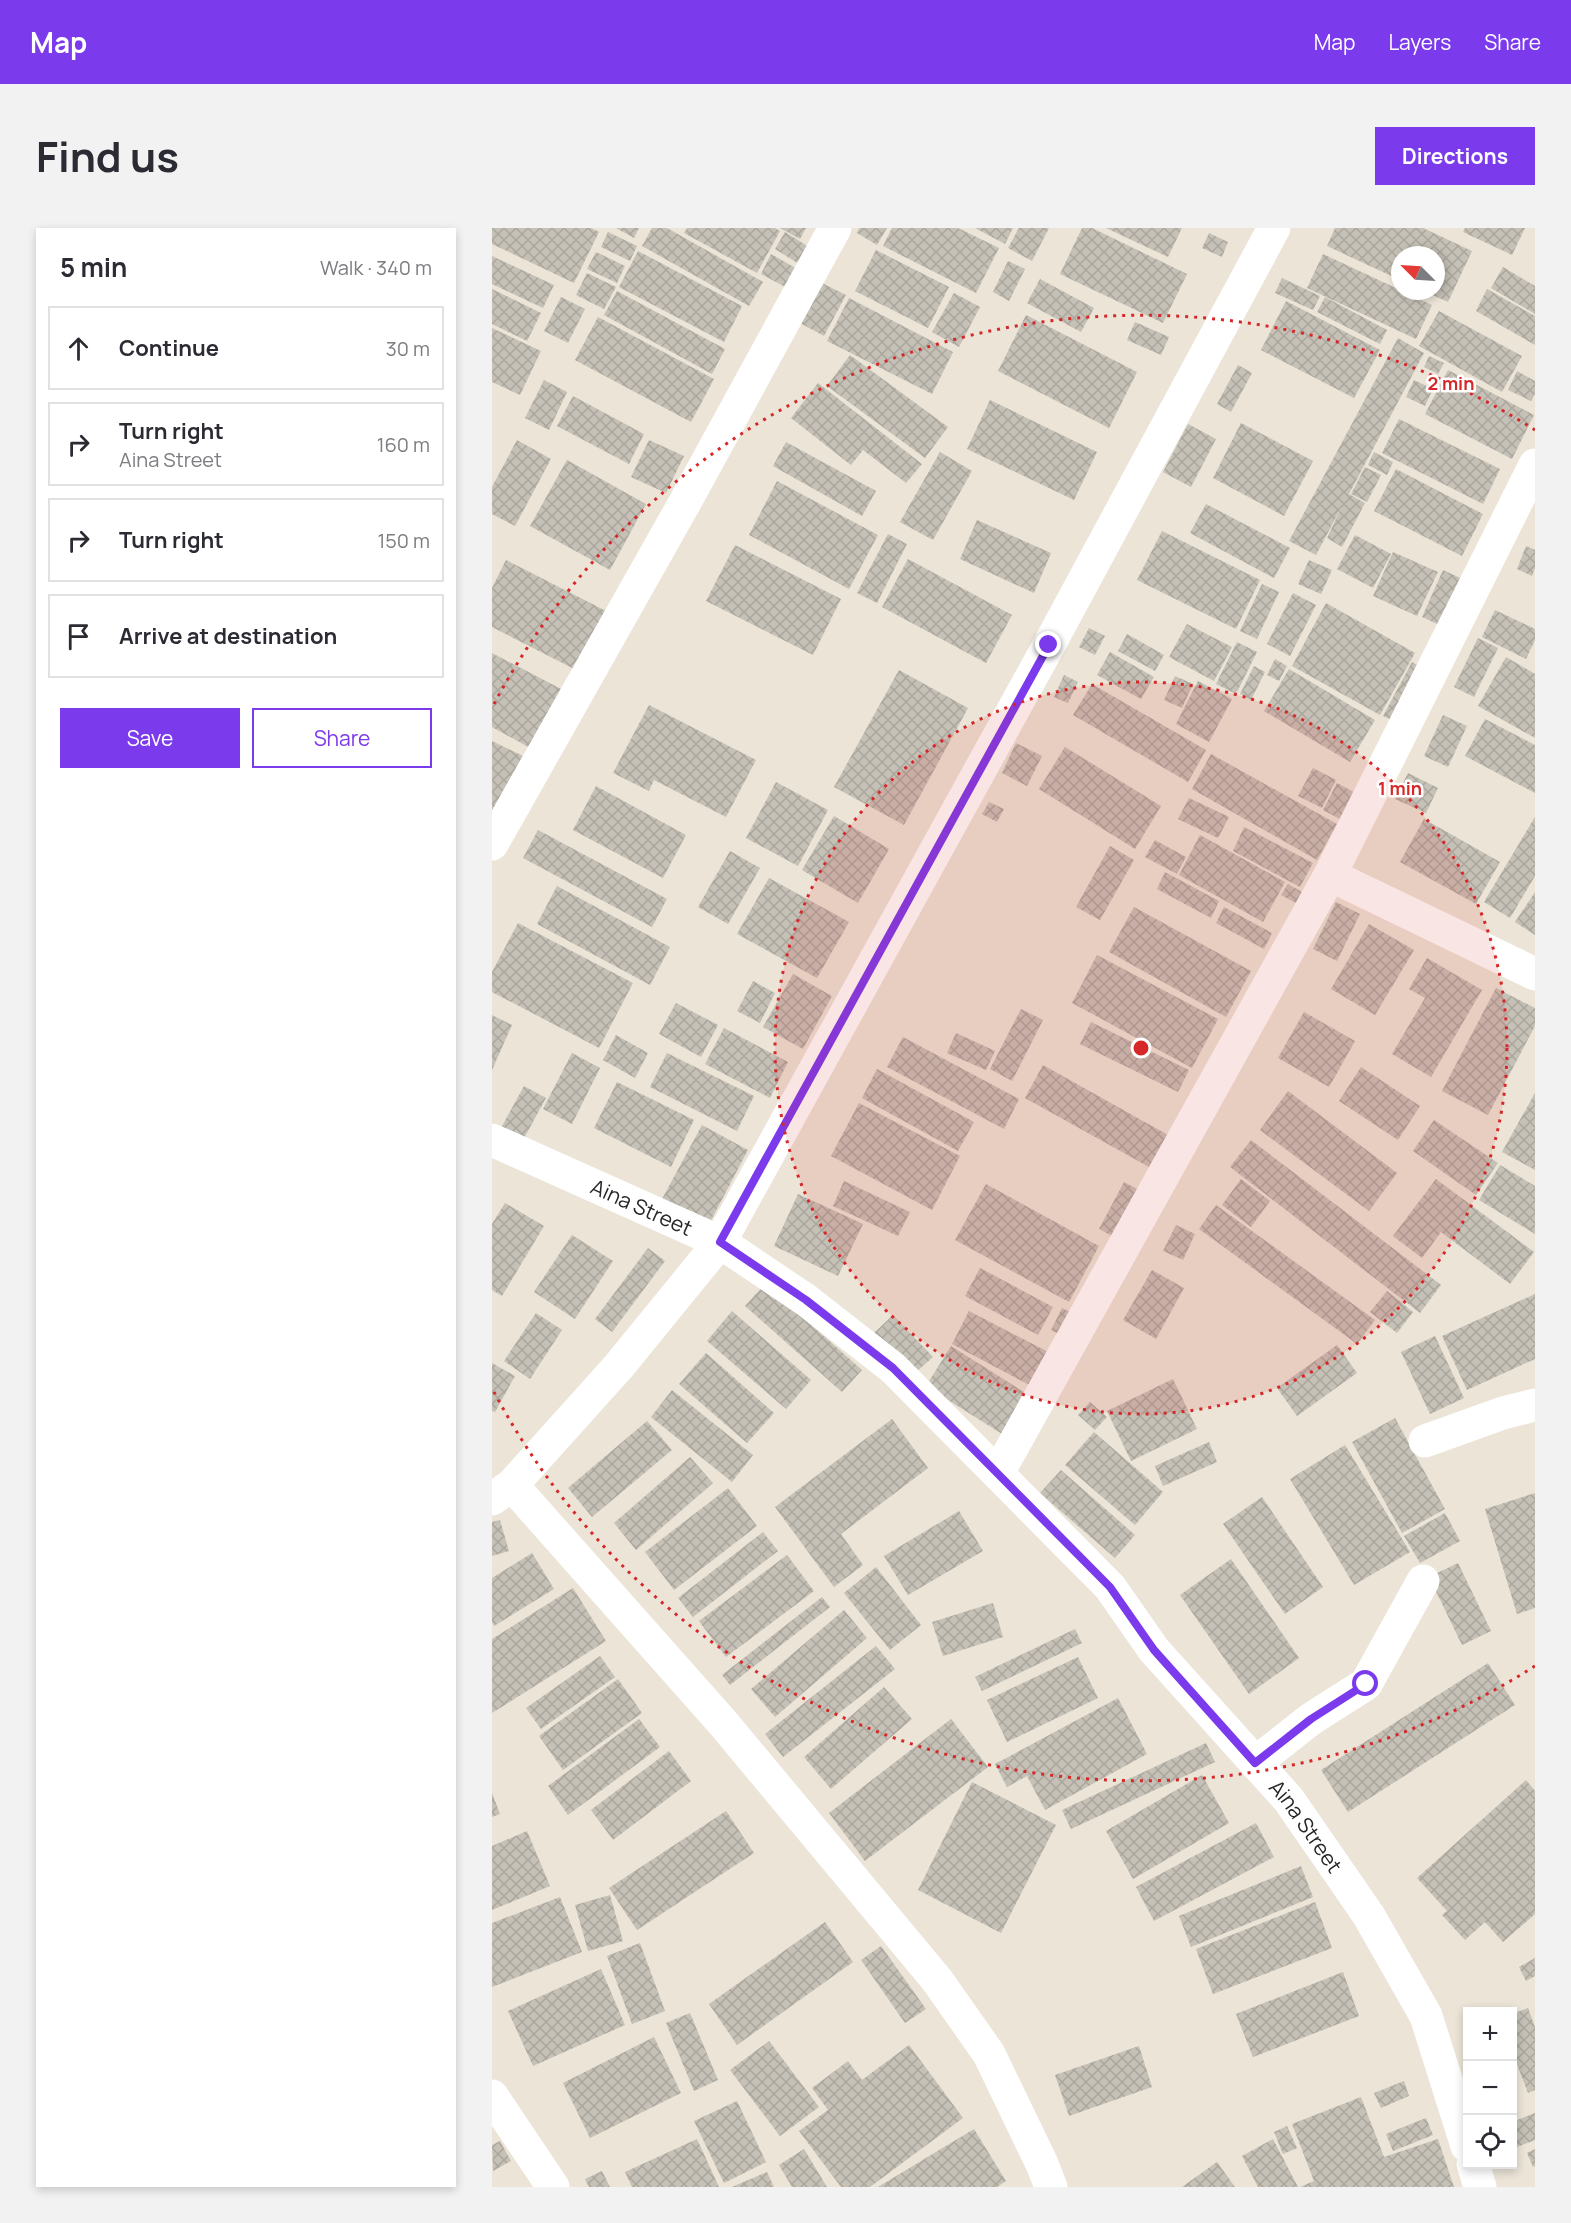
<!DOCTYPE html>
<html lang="en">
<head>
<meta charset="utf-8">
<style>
  body { margin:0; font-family:Manrope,sans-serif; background:#f2f2f3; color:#2b2b33 }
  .controls { position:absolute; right:18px; bottom:18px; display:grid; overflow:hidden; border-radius:0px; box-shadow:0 3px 9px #0003 }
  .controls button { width:54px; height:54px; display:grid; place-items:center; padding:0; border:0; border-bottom:2px solid #e1e1e2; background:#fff; color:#2b2b33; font:30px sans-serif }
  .compass { position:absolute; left:899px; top:18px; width:54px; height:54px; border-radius:50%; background:#fff; box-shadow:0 3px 9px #0003; rotate:294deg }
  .stop { position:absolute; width:18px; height:18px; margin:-14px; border:4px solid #7c3aed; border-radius:50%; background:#fff }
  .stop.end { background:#7c3aed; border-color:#fff; box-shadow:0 2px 6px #0008 }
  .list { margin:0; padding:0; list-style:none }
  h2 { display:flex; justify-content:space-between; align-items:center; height:78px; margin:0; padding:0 24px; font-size:26px }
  h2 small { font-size:20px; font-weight:400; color:#7c7c81 }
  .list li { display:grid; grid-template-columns:39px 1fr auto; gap:18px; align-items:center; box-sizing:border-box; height:84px; margin:0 12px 12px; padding:0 12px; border:2px solid #e1e1e2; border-radius:0px }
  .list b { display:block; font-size:22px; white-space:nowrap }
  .list p { margin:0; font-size:20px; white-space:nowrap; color:#7c7c81 }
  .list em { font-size:20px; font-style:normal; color:#7c7c81 }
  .actions { display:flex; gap:12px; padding:18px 24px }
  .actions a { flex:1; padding:14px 0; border:2px solid #7c3aed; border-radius:0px; text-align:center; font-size:21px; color:#7c3aed }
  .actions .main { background:#7c3aed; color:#fff }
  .icon { flex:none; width:33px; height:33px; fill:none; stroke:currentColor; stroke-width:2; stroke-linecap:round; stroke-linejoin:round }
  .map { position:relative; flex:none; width:1043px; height:1959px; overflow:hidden; border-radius:0px }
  header { display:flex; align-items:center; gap:36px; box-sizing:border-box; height:84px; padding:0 30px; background:#7c3aed; color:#fff }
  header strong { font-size:28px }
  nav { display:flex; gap:33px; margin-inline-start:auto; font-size:21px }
  .intro { display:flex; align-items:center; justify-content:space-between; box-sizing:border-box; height:144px; padding:0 36px }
  h1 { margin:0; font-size:42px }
  .button { padding:15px 27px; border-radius:0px; background:#7c3aed; color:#fff; font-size:21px; font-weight:700 }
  main { display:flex; gap:36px; padding:0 36px }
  aside { flex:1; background:#fff; border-radius:0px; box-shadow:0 3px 9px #0003 }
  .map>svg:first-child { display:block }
  .building { fill:url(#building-cross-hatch) }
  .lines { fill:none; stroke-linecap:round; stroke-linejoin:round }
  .minor { stroke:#fff; stroke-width:33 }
  .route { stroke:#7c3aed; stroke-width:8 }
  .ring { fill:none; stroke:#d62828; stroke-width:3; stroke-dasharray:3 6 }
  .labels { text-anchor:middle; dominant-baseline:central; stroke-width:5; stroke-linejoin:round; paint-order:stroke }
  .street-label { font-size:21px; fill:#272727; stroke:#fff }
  .centre { fill:#d62828; stroke:#fff; stroke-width:3 }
  .ring-label { font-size:18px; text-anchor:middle; font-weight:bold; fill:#d62828; stroke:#fff; stroke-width:5; stroke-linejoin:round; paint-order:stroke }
</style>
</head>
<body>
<header>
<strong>Map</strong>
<nav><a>Map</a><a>Layers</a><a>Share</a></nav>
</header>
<div class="intro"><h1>Find us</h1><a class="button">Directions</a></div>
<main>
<aside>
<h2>5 min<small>Walk · 340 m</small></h2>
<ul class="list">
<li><svg class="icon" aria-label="ahead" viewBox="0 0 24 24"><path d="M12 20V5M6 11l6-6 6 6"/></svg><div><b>Continue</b></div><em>30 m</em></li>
<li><svg class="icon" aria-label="right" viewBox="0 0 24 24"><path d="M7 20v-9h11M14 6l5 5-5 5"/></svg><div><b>Turn right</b><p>Aina Street</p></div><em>160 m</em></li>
<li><svg class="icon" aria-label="right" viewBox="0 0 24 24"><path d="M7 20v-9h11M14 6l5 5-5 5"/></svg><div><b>Turn right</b></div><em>150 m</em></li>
<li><svg class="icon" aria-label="arrive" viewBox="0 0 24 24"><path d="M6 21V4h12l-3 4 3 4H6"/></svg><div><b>Arrive at destination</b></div></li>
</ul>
<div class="actions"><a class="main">Save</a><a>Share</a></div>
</aside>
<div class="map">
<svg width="1043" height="1959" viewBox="0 0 1043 1959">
  <defs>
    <pattern id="building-cross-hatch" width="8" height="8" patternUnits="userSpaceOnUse" patternTransform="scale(1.5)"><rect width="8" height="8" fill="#c6c1b7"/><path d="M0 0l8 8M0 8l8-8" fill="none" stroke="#aaa69d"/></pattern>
  </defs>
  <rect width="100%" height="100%" fill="#ebe4d7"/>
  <!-- building -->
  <path class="building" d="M0 0H99L107 4 82 55 0 16Z
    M124 0H147L142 10Z
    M160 0H175L271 54 257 78 150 18Z
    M195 0H283L288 3 265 45 192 5Z
    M288 0H314L308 11Z
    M367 0H395L385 17 365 5Z
    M400 0H466L507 20 484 65 391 18Z
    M483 0H521L513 16Z
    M527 0H557L540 33 516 20Z
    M590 0H600L695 46 671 95 568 46Z
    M614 0H690L676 29Z
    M843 0H931L980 23 956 74 932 63H944V27H908V52L835 18Z
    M973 0H1033L1020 27 971 4Z
    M116 4 145 18 138 33 109 19Z
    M293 4 317 19 307 36 283 21Z
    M717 5 736 14 730 29 710 20Z
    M384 22 457 59 436 100 363 63Z
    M146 23 250 78 232 114 127 59Z
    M104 24 133 38 125 55 95 41Z
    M279 26 307 42 297 61 269 46Z
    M831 26 940 77 924 111 815 60Z
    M0 28 62 57 51 80 0 56Z
    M516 33 533 41 517 73 501 64Z
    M1011 39 1043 58V86L999 60Z
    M95 45 124 59 112 81 84 67Z
    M790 50 828 68 821 82 783 65Z
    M548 51 602 80 589 104 535 75Z
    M330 55 354 67 332 108 308 95Z
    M0 61 49 85 35 113 0 96Z
    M995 61 1043 88V117L984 83Z
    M125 63 233 121 220 146 112 87Z
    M462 65 488 79 467 119 440 104Z
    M69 69 93 81 76 115 52 103Z
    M833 69 895 102 888 116 825 84Z
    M357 70 461 124 440 166 335 113Z
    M794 73 888 122 862 170 769 122Z
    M947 83 1030 128 1010 164 927 118Z
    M534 87 645 144 617 200 506 143Z
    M106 89 222 151 199 194 83 132Z
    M643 94 677 109 669 127 635 112Z
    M0 100 49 123 28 167 0 154Z
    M906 110 932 125 857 266 873 275 850 319 835 310 850 278 824 327 797 313Z
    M358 127 456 199 433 230 335 158Z
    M937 128 952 135 946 146 932 139Z
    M746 137 760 145 739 184 725 176Z
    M956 142 1042 187 1020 231 933 186Z
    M1025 143 1043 153V166L1039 173 1016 162Z
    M52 152 75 164 57 202 33 190Z
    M922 152 941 161 933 178 914 169Z
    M326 155 430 236 414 255 371 222 359 237 299 190Z
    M81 168 152 206 137 236 65 198Z
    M498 172 605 224 582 272 475 221Z
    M907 191 1008 241 991 276 890 225Z
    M749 195 821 233 792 288 721 250Z
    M696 196 724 211 699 259 671 244Z
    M25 212 59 231 23 298 0 286V259Z
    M157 212 192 228 174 265 139 249Z
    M294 214 384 263 370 288 281 238Z
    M448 224 480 243 441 312 408 294Z
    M882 224 901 234 895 247 876 237Z
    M75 232 154 276 118 342 38 298Z
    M873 239 889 247 875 274 859 266Z
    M904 241 991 286 970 328 882 283Z
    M285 253 386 307 357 361 257 307Z
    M714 276 798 320 782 350 698 305Z
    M485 292 559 325 542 365 468 331Z
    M670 303 768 352 744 401 645 352Z
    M396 306 415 316 385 375 365 365Z
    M863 307 899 326 881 360 845 341Z
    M243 317 349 371 321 427 214 373Z
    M1034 318 1043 322V340L1040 348 1025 341Z
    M901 324 946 344 925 388 881 368Z
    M416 331 520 387 494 435 390 379Z
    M14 332 118 385 88 444 0 399V360Z
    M817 332 840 342 829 366 806 356Z
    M951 342 975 353 954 400 930 389Z
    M770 356 787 364 765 411 748 403Z
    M801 365 824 377 798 428 775 416Z
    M834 375 923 425 888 487 800 438Z
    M1003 382 1043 401V412L1034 431 990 409Z
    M695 396 740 419 722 453 677 429Z
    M597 400 613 408 603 427 587 419Z
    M635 406 672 427 663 443 626 423Z
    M986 410 1006 420 982 469 962 459Z
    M745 414 765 424 744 466 724 456Z
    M618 424 662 449 649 471 605 447Z
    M0 425 71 462 40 521 0 499Z
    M1014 429 1043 446V510L986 478Z
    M783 431 795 438 787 453 775 447Z
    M920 434 932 441 904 494 891 488Z
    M762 438 773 444 759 472 748 466Z
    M797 441 883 492 858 534 772 483Z
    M407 442 476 480 412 597 342 559Z
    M572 447 586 454 576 475 562 469Z
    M683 448 701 456 690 480 672 472Z
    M706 453 740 471 717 514 684 496Z
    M600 456 714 522 696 554 581 487Z
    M157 477 264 532 234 589 162 552 157 563 121 545Z
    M951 487 975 498 956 539 932 528Z
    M993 491 1043 517V565L973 528Z
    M0 513 31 528 0 583Z
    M524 515 550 528 535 558 510 545Z
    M573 519 669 578 643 621 547 561Z
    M719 526 845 596 825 632 700 561Z
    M821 540 844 552 830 580 806 568Z
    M916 545 946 560 934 585 903 571Z
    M284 554 336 582 306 638 254 610Z
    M845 555 871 569 857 596 831 582Z
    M104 558 194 607 171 650 81 602Z
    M697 570 737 589 726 610 686 591Z
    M497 574 512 581 505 594 490 586Z
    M342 588 397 621 366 675 310 642Z
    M1043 589V648L1018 690 992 674Z
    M932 591 1008 634 984 676 908 634Z
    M752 599 821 635 808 659 741 623Z
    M46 602 175 671 160 699 31 630Z
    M708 607 793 654 771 694 687 647Z
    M663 612 694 629 685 646 653 629Z
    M618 618 642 632 608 692 584 679Z
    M238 623 268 640 236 696 206 679Z
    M673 644 727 673 719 690 665 661Z
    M277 650 357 694 325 750 245 706Z
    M796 656 810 664 804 675 789 667Z
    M65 658 178 719 158 757 45 696Z
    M1043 664V707L1023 694Z
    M844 674 868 686 845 733 821 721Z
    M642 679 759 743 734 789 617 724Z
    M732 679 780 705 772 721 724 695Z
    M26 695 141 755 107 820 0 764V744Z
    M877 696 922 722 883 787 839 761Z
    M605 727 726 791 700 840 580 775Z
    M935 730 990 762 939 849 900 826 933 770 917 761Z
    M301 746 340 768 311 821 271 799Z
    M261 753 283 765 268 795 245 783Z
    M1004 760 1043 780V798L996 887 950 863Z
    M184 775 226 797 209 829 167 806Z
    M529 781 551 792 520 853 498 841Z
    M812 784 863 813 837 859 786 830Z
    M0 787 20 797 0 842Z
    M599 794 697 842 686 864 588 816Z
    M232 800 296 834 278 870 213 836Z
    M464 805 503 823 494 842 455 825Z
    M124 807 156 825 143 850 111 832Z
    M411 809 527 871 512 901 395 839Z
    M80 825 108 840 80 896 51 881Z
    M175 825 262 868 245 903 158 859Z
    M551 837 676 907 657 939 533 870Z
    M869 839 928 878 906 912 847 873Z
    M385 841 482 894 466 923 370 870Z
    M125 854 202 892 179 939 102 900Z
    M32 858 54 870 31 912 9 900Z
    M796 863 905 945 877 983 768 902Z
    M1043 865V942L1010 924Z
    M367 875 468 928 440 982 339 928Z
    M942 892 1006 935 984 967 921 923Z
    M210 897 256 922 217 996 170 971Z
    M759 912 949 1057 928 1085 738 939Z
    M1008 937 1043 958V1006L987 972Z
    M749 951 778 973 759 999 730 977Z
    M944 951 1042 1024 1018 1056 949 1004 930 1030 901 1008Z
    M352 953 418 984 406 1008 341 978Z
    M632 954 649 963 624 1010 607 1001Z
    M494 956 607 1018 577 1074 463 1012Z
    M306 966 371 996 346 1048 282 1018Z
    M13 975 52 998 10 1068 0 1062V996Z
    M724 977 883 1092 865 1116 707 1001Z
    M684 997 703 1006 691 1032 671 1023Z
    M80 1007 121 1033 83 1091 42 1064Z
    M156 1020 173 1033 120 1104 103 1091Z
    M488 1040 561 1079 546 1107 473 1068Z
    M660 1042 692 1060 664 1111 631 1092Z
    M273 1056 370 1142 350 1164 253 1078Z
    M895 1063 921 1084 905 1105 878 1084Z
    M1043 1066V1131L975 1162 950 1108Z
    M570 1080 588 1089 577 1111 559 1102Z
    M240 1083 319 1152 294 1181 215 1113Z
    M477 1083 560 1126 543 1160 460 1116Z
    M44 1085 70 1102 38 1151 12 1133Z
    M401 1087 441 1129 422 1146 382 1105Z
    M943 1108 972 1170 938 1186 909 1124Z
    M845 1117 865 1145 805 1188 785 1160Z
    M459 1118 535 1166 510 1206 434 1158Z
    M214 1125 282 1185 255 1215 187 1156Z
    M0 1135 23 1148 3 1184 0 1183Z
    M681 1151 705 1201 639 1233 615 1183Z
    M180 1162 261 1227 240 1254 159 1189Z
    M598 1174 615 1189 603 1202 586 1187Z
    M903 1190 953 1281 910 1305 860 1214Z
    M400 1191 436 1240 349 1306 371 1337 342 1359 283 1279Z
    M155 1193 180 1222 100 1289 76 1260Z
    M602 1204 671 1264 643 1297 573 1237Z
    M717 1214 725 1234 671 1258 663 1238Z
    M853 1217 918 1324 862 1357 798 1251Z
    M198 1229 221 1255 144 1322 122 1295Z
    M569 1242 643 1307 623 1330 548 1265Z
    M236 1260 265 1298 182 1362 153 1324Z
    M1043 1265V1380L1025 1386 993 1281Z
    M770 1269 831 1359 793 1386 731 1296Z
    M467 1283 491 1323 416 1367 392 1328Z
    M953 1285 968 1313 928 1335 912 1308Z
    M8 1292 17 1323 0 1328V1294Z
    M271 1304 286 1323 201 1389 186 1370Z
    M40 1325 62 1361 2 1398 0 1394V1350Z
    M295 1327 322 1363 234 1429 207 1393Z
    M739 1331 807 1430 757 1466 688 1367Z
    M966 1335 999 1403 970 1417 937 1349Z
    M384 1339 429 1397 398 1422 352 1365Z
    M81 1360 114 1413 0 1485V1411Z
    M330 1369 338 1379 238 1457 230 1447Z
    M501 1375 511 1409 451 1428 440 1394Z
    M352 1382 375 1410 283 1489 259 1461Z
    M583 1401 590 1415 490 1463 483 1449Z
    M384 1418 403 1441 291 1529 273 1506Z
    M108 1428 123 1449 49 1501 34 1480Z
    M586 1429 606 1470 515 1514 495 1472Z
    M996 1435 1023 1477 856 1584 829 1542Z
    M126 1451 150 1485 71 1542 47 1508Z
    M392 1459 420 1491 339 1561 312 1529Z
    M626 1470 655 1526 553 1582 535 1548 515 1559 503 1536Z
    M147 1491 168 1519 76 1587 56 1558Z
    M459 1491 496 1539 373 1633 337 1585Z
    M714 1515 723 1534 579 1601 570 1582Z
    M177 1523 199 1553 121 1612 99 1582Z
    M710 1547 737 1595 641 1651 614 1603Z
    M1034 1552 1043 1563V1686L1011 1714 993 1694 973 1712 950 1687 955 1683 925 1650Z
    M480 1554 564 1597 509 1705 426 1662Z
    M0 1565 8 1586 0 1589Z
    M234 1583 262 1625 145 1702 117 1660Z
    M764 1595 782 1629 662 1693 644 1659Z
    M35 1603 58 1658 0 1682V1618Z
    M809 1638 821 1669 699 1719 687 1688Z
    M118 1667 131 1713 96 1723 83 1677Z
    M68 1669 90 1724 0 1759V1695Z
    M823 1674 840 1720 721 1766 704 1721Z
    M333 1694 361 1734 245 1817 217 1776Z
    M148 1715 173 1783 140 1796 115 1728Z
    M389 1718 434 1781 413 1795 369 1732Z
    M1043 1730V1748L1034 1753 1027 1739Z
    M109 1741 133 1797 41 1838 16 1783Z
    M851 1744 867 1788 761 1829 744 1786Z
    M1036 1780 1043 1799V1862L1036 1865 1020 1823V1786Z
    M198 1785 226 1852 202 1863 174 1795Z
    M162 1809 189 1865 98 1910 71 1855Z
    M277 1813 327 1879 288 1908 238 1842Z
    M417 1817 471 1890 378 1959H349L307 1903 336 1882 320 1860 356 1833 370 1852Z
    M647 1818 660 1859 577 1888 563 1847Z
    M912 1853 917 1868 889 1880 882 1865Z
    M869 1869 892 1929 946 1911 962 1959H808L822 1953 800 1896Z
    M245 1873 274 1934 232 1955 202 1893Z
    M1043 1885V1912L1025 1919 1020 1906V1894Z
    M934 1890 941 1907 901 1923 894 1906Z
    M795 1898 805 1920 791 1926 782 1904Z
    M482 1901 514 1953 505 1959H386Z
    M205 1911 227 1959H140L133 1944Z
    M781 1911 806 1959H766L750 1928Z
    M8 1913 19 1933 1 1943 0 1917Z
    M312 1921 335 1959H300L287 1937Z
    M1043 1921V1938L1041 1939 1035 1925Z
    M725 1934 743 1959H690Z
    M110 1943 118 1959H97L93 1951Z
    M275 1944 282 1959H240Z"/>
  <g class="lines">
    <!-- minor -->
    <g class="minor">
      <path d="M0 616 192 276 343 0"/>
      <path d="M838 647 1043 746"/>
      <path id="s1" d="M0 912 228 1014 314 1072 401 1140 618 1359 662 1422 797 1572 877 1688 934 1788 975 1918"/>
      <path d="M933 1213 1011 1185 1043 1177"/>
      <path d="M506 1245 838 647 1043 237"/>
      <path d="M20 1257 231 1495 445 1752 497 1826 550 1936 559 1959"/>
      <path d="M0 1271 20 1257 127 1138 228 1014 557 417 782 0"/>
      <path d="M763 1535 819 1491 874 1456 931 1353"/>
      <path d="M0 1868 61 1959"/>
      <path d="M981 1936 988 1959"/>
    </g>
  </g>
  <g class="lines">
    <!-- route -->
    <path class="route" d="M557 417 228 1014 314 1072 401 1140 618 1359 662 1422 763 1535 819 1491 874 1456"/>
  </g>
  <!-- distance rings -->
  <circle cx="649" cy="820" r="366" fill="#d62828" fill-opacity=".12"/>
  <g class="ring">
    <circle cx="649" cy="820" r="366"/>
    <path d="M1043 1438A733 733 0 0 1 2 1164M2 476A733 733 0 0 1 1043 202"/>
  </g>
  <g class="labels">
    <!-- street labels -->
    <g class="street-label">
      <text stroke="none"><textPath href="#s1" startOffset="164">Aina Street</textPath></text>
      <text stroke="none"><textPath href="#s1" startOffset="1082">Aina Street</textPath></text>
    </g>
  </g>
  <circle cx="649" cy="820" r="9" class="centre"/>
  <g class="ring-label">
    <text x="959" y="162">2 min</text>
    <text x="908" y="567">1 min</text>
  </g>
</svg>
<div class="controls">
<button>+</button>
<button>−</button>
<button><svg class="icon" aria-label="locate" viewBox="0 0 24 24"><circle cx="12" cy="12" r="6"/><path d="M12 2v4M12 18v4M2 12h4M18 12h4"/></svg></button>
</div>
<svg class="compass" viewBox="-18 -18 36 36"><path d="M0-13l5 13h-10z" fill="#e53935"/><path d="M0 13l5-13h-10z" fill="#7c7c81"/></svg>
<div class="stop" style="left:874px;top:1456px"></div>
<div class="stop end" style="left:557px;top:417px"></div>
</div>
</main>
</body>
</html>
